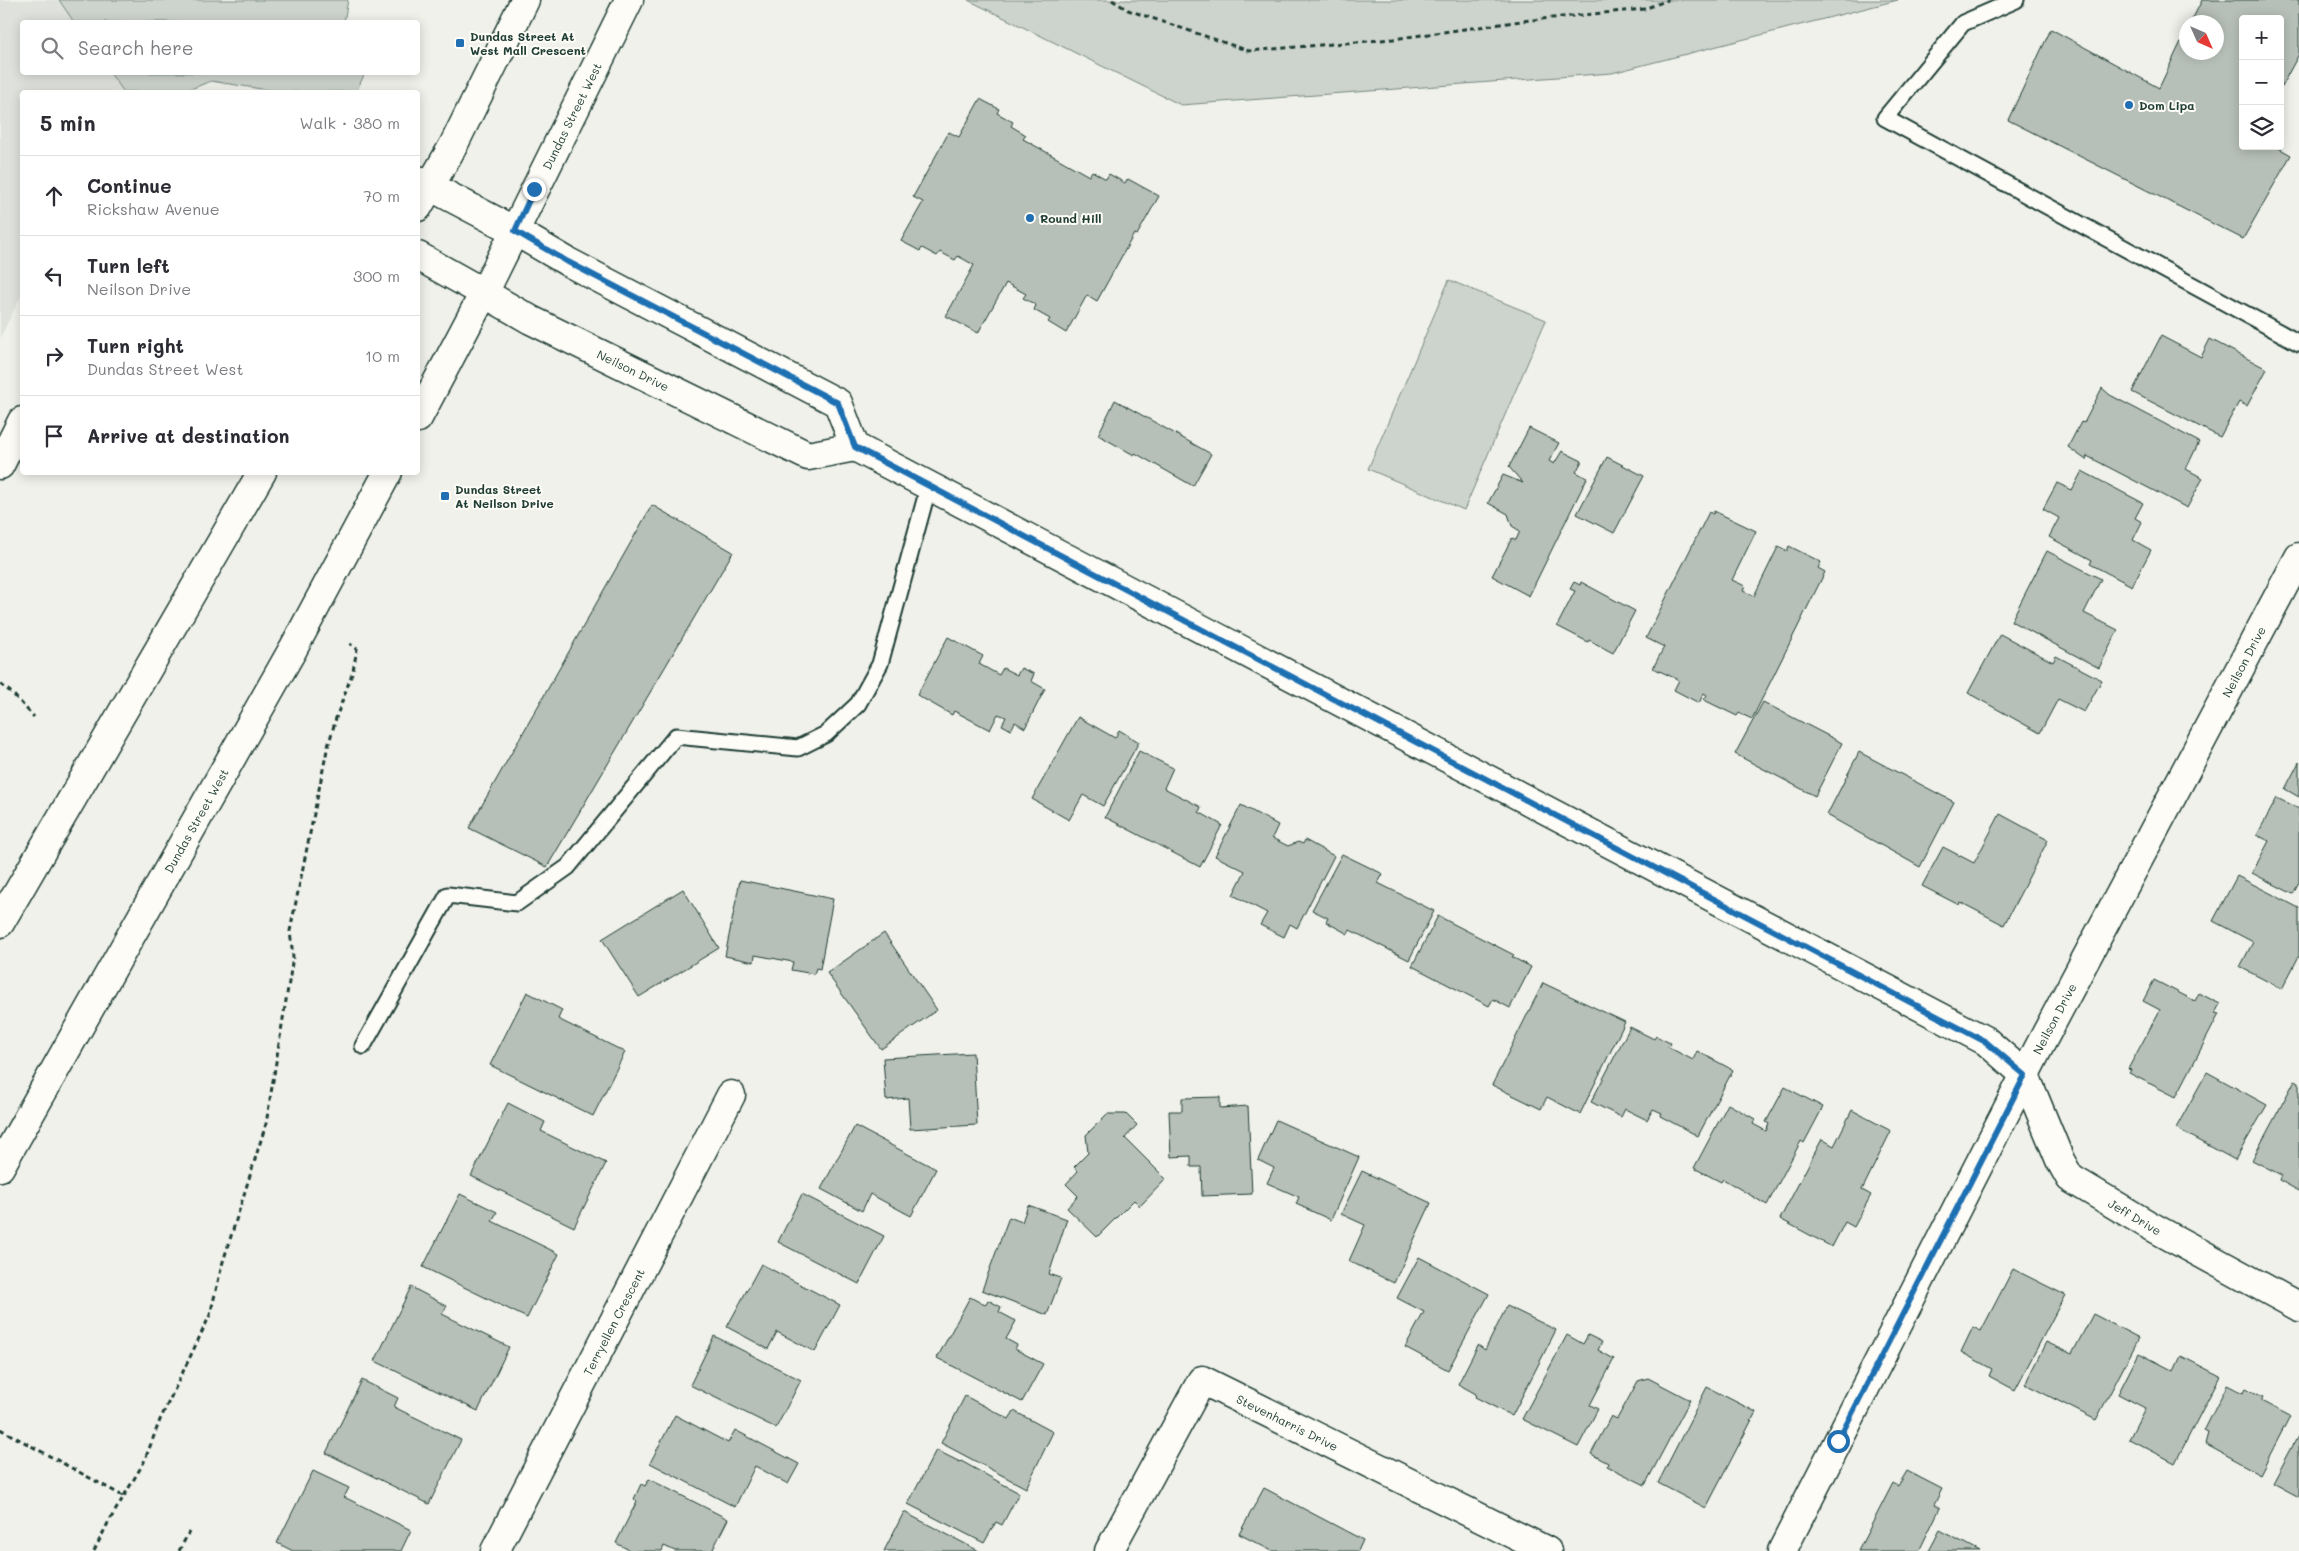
<!DOCTYPE html>
<html lang="en">
<head>
<meta charset="utf-8">
<style>
  body { margin:0; font-family:Mali,sans-serif; background:#f2f2f3; color:#2b2b33 }
  .controls { position:absolute; right:15px; top:15px; display:grid; overflow:hidden; border-radius:5px; box-shadow:0 2px 12px #0003 }
  .controls button { width:45px; height:45px; display:grid; place-items:center; padding:0; border:0; border-bottom:1px solid #e1e1e2; background:#fff; color:#2b2b33; font:25px sans-serif }
  .compass { position:absolute; left:2179px; top:15px; width:45px; height:45px; border-radius:50%; background:#fff; box-shadow:0 2px 12px #0003; rotate:135deg }
  .stop { position:absolute; width:15px; height:15px; margin:-11px; border:4px solid #1f6fb2; border-radius:50%; background:#fff }
  .stop.end { background:#1f6fb2; border-color:#fff; box-shadow:0 1px 5px #0008 }
  .list { margin:0; padding:0; list-style:none }
  h2 { display:flex; justify-content:space-between; align-items:center; height:65px; margin:0; padding:0 20px; font-size:21px }
  h2 small { font-size:16px; font-weight:400; color:#7c7c81 }
  .list li { display:grid; grid-template-columns:32px 1fr auto; gap:15px; align-items:center; box-sizing:border-box; height:80px; padding:0 20px; border-top:1px solid #e1e1e2 }
  .list b { display:block; font-size:19px; white-space:nowrap }
  .list p { margin:0; font-size:16px; white-space:nowrap; color:#7c7c81 }
  .list em { font-size:16px; font-style:normal; color:#7c7c81 }
  .icon { flex:none; width:28px; height:28px; fill:none; stroke:currentColor; stroke-width:2; stroke-linecap:round; stroke-linejoin:round }
  .map { position:relative; flex:none; width:2299px; height:1551px; overflow:hidden }
  .search { position:absolute; background:#fff; box-shadow:0 2px 12px #0003; left:20px; top:20px; width:400px; height:55px; display:flex; align-items:center; gap:12px; box-sizing:border-box; padding:0 18px; border-radius:5px; color:#7c7c81; font-size:19px }
  .panel { position:absolute; background:#fff; box-shadow:0 2px 12px #0003; left:20px; top:90px; width:400px; height:385px; border-radius:5px }
  .map>svg:first-child { display:block }
  .built { fill:#dfe2dc }
  .green { fill:#cdd3cd; stroke:#768880 }
  .building { fill:#b6bfb8; stroke:#1f3d34 }
  .lines { fill:none; stroke-linecap:round; stroke-linejoin:round }
  .lane-casing { stroke:#1f3d34; stroke-width:19 }
  .street-casing { stroke:#1f3d34; stroke-width:31 }
  .secondary-casing { stroke:#1f3d34; stroke-width:31 }
  .primary-casing { stroke:#1f3d34; stroke-width:31 }
  .highway-casing { stroke:#1f3d34; stroke-width:31 }
  .path { stroke:#1f3d34; stroke-width:3; stroke-dasharray:5 4; stroke-linecap:butt }
  .lane { stroke:#fdfcf7; stroke-width:15 }
  .street { stroke:#fdfcf7; stroke-width:28 }
  .secondary { stroke:#fdfcf7; stroke-width:28 }
  .primary { stroke:#fdfcf7; stroke-width:28 }
  .highway { stroke:#fdfcf7; stroke-width:28 }
  .route { stroke:#1f6fb2; stroke-width:6 }
  .poi-dot { fill:#1f6fb2; stroke:#fdfcf7; stroke-width:2 }
  .labels { text-anchor:middle; dominant-baseline:central; stroke-width:4; stroke-linejoin:round; paint-order:stroke }
  .poi-label { font-size:12px; font-weight:bold; fill:#1f3d34; stroke:#fdfcf7; text-anchor:start }
  .street-label { font-size:12px; fill:#1f3d34; stroke:#fdfcf7 }
</style>
</head>
<body>
<div class="map">
<svg width="2299" height="1551" viewBox="0 0 2299 1551">
  <rect width="100%" height="100%" fill="#f0f1eb"/>
  <filter id="ink" filterUnits="userSpaceOnUse"><feTurbulence type="fractalNoise" baseFrequency=".02" numOctaves="2"/><feDisplacementMap in="SourceGraphic" scale="10" xChannelSelector="R" yChannelSelector="G"/><feConvolveMatrix kernelMatrix="1 2 1 2 8 2 1 2 1" color-interpolation-filters="sRGB"/></filter>
  <g filter="url(#ink)">
    <!-- built -->
    <path class="built" d="M0 0H59L74 22H22V72L110 73 124 92H22V294L0 338Z"/>
    <!-- green -->
    <path class="green" d="M59 0H348L344 22H74Z
      M968 0H1898L1612 73 1181 105Z
      M110 73 365 72V73L356 92H280L211 81 183 92H124Z
      M1449 280 1546 320 1464 510 1368 469Z"/>
    <!-- building -->
    <path class="building" d="M2202 0H2299V54L2280 89V19H2243V146H2275L2291 155 2243 239 2008 120 2051 29 2159 88 2186 31V52H2216V22H2191Z
      M980 99 999 109 997 113 1013 122 1011 126 1026 135 1023 139 1089 176 1092 171 1106 179 1109 174 1125 183 1128 179 1159 196 1137 235 1134 234 1097 301 1087 295 1066 333 1048 322 1050 319 1034 310 1036 305 1023 298 1026 294 1006 283 978 333 946 316 974 265 958 256 955 260 940 252 937 256 922 248 920 251 901 241 923 202 913 197 949 132 959 137Z
      M2161 336 2201 357 2210 339 2267 369 2247 406 2239 402 2220 437 2132 392Z
      M2102 388 2110 395 2199 442 2186 469 2203 478 2187 508 2087 456 2086 460 2068 447 2081 422 2084 423Z
      M1115 400 1211 454 1193 486 1135 453 1134 455 1098 435Z
      M1529 428 1559 443 1549 461 1554 464 1562 451 1582 461 1576 472 1587 478 1529 596 1492 576 1512 538 1516 540 1520 531 1512 526 1508 514 1488 503 1503 475 1523 483 1509 467Z
      M1607 457 1644 476 1614 533 1577 514Z
      M2082 471 2143 503 2135 518 2142 522 2133 540 2151 550 2132 586 2090 564 2092 560 2049 537 2059 518 2043 509 2057 483 2072 490Z
      M652 505 733 552 547 867 469 828Z
      M1714 511 1756 531 1732 580 1745 586 1743 591 1754 596 1778 547 1787 551 1789 546 1821 562 1818 568 1825 572 1752 719 1739 713 1737 716 1704 700 1707 695 1704 693 1699 703 1674 690 1679 680 1653 668 1664 647 1646 638 1709 512 1713 514Z
      M2047 551 2101 579 2084 613 2118 630 2099 668 2011 621Z
      M1574 582 1580 585 1581 582 1635 611 1613 653 1589 640 1588 642 1557 626 1575 591 1570 589Z
      M2000 634 2053 662 2056 656 2102 680 2084 712 2058 699 2040 733 1968 693Z
      M948 637 983 656 979 664 999 675 1003 668 1017 675 1021 668 1034 674 1031 681 1045 689 1025 728 1015 722 1011 730 1006 727 1002 725 1006 717 998 714 990 730 954 711 952 715 917 695Z
      M1763 702 1842 743 1815 796 1735 754Z
      M1078 717 1115 738 1119 730 1139 742 1103 806 1083 795 1069 820 1032 799Z
      M1139 751 1173 768 1164 788 1201 807 1199 812 1222 825 1200 867 1105 817Z
      M1859 752 1954 802 1920 867 1827 815Z
      M2299 762V797L2285 789Z
      M2277 798 2299 809V883L2293 894 2252 873 2269 841 2257 835Z
      M1241 805 1278 825 1272 838 1288 846 1298 842 1303 844 1305 840 1334 856 1297 928 1290 924 1284 937 1260 925 1267 913 1233 895 1245 871 1215 856Z
      M2000 814 2048 840 2004 925 1960 902 1959 905 1922 886 1943 847 1974 863Z
      M1342 854 1383 874 1378 883 1434 911 1409 960 1350 930 1348 934 1326 922 1328 918 1312 910Z
      M2237 876 2299 908V956L2282 989 2240 967 2253 942 2213 921Z
      M740 880 833 899 820 969 816 968 814 974 791 970 793 962 755 955 754 962 725 956Z
      M683 889 719 948 639 997 602 939Z
      M1438 916 1514 955 1512 957 1531 967 1510 1008 1493 999 1489 1006 1412 966Z
      M884 933 937 1010 881 1049 827 973Z
      M2154 980 2195 1001 2199 993 2220 1004 2215 1013 2219 1014 2176 1097 2129 1073 2131 1070 2128 1069 2160 1010 2143 1001Z
      M1543 983 1625 1022 1580 1114 1547 1097 1541 1109 1492 1085Z
      M527 992 562 1010 558 1019 625 1052 593 1116 490 1065Z
      M1630 1027 1654 1039 1656 1036 1670 1043 1668 1047 1693 1060 1697 1051 1733 1070 1698 1136 1660 1116 1662 1113 1653 1109 1647 1120 1625 1109 1621 1117 1591 1102Z
      M973 1053 977 1125 910 1129 908 1098 886 1100 883 1058Z
      M2207 1072 2267 1105 2235 1160 2176 1128Z
      M2295 1080 2299 1082V1191L2279 1180 2281 1175 2252 1160Z
      M1785 1087 1823 1107 1804 1143 1801 1141 1767 1205 1723 1179 1721 1182 1694 1168 1728 1104 1755 1119 1753 1124 1766 1131 1769 1124 1766 1122Z
      M1220 1097V1108L1248 1106 1252 1194 1202 1196 1201 1167H1191V1156L1171 1157 1169 1111H1182V1098Z
      M508 1103 545 1122 541 1131 606 1163 574 1227 471 1176Z
      M1852 1110 1891 1131 1862 1190 1871 1195 1854 1227 1845 1222 1832 1247 1780 1219 1822 1139 1834 1146Z
      M1107 1114H1126L1137 1125 1125 1138 1166 1179 1140 1206 1134 1200 1097 1237 1067 1208 1078 1196 1066 1184 1078 1171 1074 1167 1088 1153 1086 1135Z
      M1276 1120 1359 1157 1331 1220 1296 1204 1299 1197 1267 1183 1274 1168 1258 1160Z
      M855 1126 936 1169 911 1216 870 1194 862 1211 821 1189Z
      M1362 1171 1431 1203 1394 1283 1349 1261 1365 1225 1341 1214Z
      M460 1194 497 1212 492 1221 559 1254 527 1318 423 1267Z
      M802 1194 884 1236 859 1284 778 1242Z
      M1028 1205 1067 1219 1049 1274 1061 1278 1047 1315 982 1290 1009 1217 1022 1222Z
      M1419 1257 1489 1294 1448 1370 1405 1347 1424 1312 1397 1298Z
      M761 1264 840 1305 815 1352 777 1332 768 1349 727 1327Z
      M2013 1269 2065 1295 2015 1390 1989 1376 1992 1369 1961 1352 1973 1327 1981 1331Z
      M411 1287 447 1306 442 1314 509 1347 478 1411 375 1361Z
      M970 1297 985 1305 988 1300 1001 1307 999 1312 1016 1321 1006 1339 1017 1345 1015 1349 1043 1364 1022 1402 937 1358Z
      M1507 1306 1556 1330 1512 1416 1475 1397 1476 1394 1458 1384 1478 1345 1485 1350Z
      M2093 1314 2139 1338 2096 1420 2025 1384 2046 1342 2072 1354Z
      M1567 1335 1583 1344 1588 1335 1602 1342 1598 1350 1614 1359 1590 1405 1598 1409 1578 1447 1522 1419Z
      M714 1336 801 1380 776 1428 690 1385Z
      M2139 1353 2174 1371 2181 1356 2220 1376 2175 1463 2129 1439 2145 1408 2118 1394Z
      M1648 1378 1690 1400 1645 1485 1607 1466 1608 1463 1591 1454 1611 1416 1617 1419 1638 1381Z
      M362 1380 398 1398 394 1407 461 1440 429 1504 326 1453Z
      M2227 1385 2243 1393 2246 1388 2263 1397 2261 1401 2290 1416 2260 1474 2205 1444 2208 1433 2204 1431Z
      M1707 1387 1756 1412 1706 1508 1658 1483Z
      M965 1396 1009 1419 1014 1411 1053 1432 1026 1488 941 1443Z
      M675 1415 728 1443 735 1430 799 1464 788 1484 755 1466 735 1507 650 1463Z
      M2298 1436H2299V1497L2273 1483Z
      M936 1450 960 1462 961 1461 1019 1493 1002 1525 996 1522 984 1543 908 1504Z
      M313 1471 349 1488 344 1497 411 1530 401 1551H293L277 1543Z
      M1907 1471 1942 1489 1934 1505 1940 1508 1919 1551H1858L1893 1483 1898 1486Z
      M649 1479 728 1519 712 1551H675L664 1546 662 1551H631L616 1543 637 1501 634 1499 641 1484 645 1486Z
      M1264 1488 1363 1540 1358 1551H1272L1239 1534Z
      M904 1512 979 1551H884Z
      M1940 1530 1979 1551H1929Z"/>
    <g class="lines">
      <!-- lane casing -->
      <g class="lane-casing">
        <path id="lane" d="M2016 0 1963 23 1885 118 2299 343
          M363 1046 448 895 517 903 568 867 676 736 798 748 826 734 858 704 880 664 929 485"/>
      </g>
      <!-- street casing -->
      <g class="street-casing">
        <g id="street">
          <path d="M515 231 568 262 838 403 855 447"/>
          <path id="s1" d="M484 293 531 320 808 456 855 447 1986 1041 2025 1075 2060 1160 2070 1178 2147 1224 2299 1307"/>
          <path id="s2" d="M495 1551 731 1095"/>
          <path id="s3" d="M1109 1551 1202 1380 1547 1551"/>
          <path id="s4" d="M1782 1551 2038 1049 2299 557"/>
        </g>
      </g>
      <!-- secondary casing -->
      <g class="secondary-casing">
        <path id="secondary" d="M418 180 515 231
          M418 256 484 293
          M0 465 22 421"/>
      </g>
      <!-- primary casing -->
      <g class="primary-casing">
        <g id="primary">
          <path d="M418 207 453 146 525 0"/>
          <path id="s5" d="M418 418 484 293 629 0"/>
          <path d="M0 923 262 472"/>
          <path id="s6" d="M0 1167 293 649 388 472"/>
        </g>
      </g>
      <!-- highway casing -->
      <g class="highway-casing">
        <path id="highway" d="M0 917 12 901"/>
      </g>
      <!-- path -->
      <path class="path" d="M1112 0 1128 10 1249 51 1393 39 1521 21 1644 9 1668 0
        M0 684 12 693 34 717
        M0 1429 123 1496
        M94 1551 108 1523 144 1462 160 1420 210 1315 222 1265 266 1124 293 957 290 931 327 750 336 718 353 671 357 649 350 644
        M179 1551 189 1532"/>
      <!-- lane -->
      <use href="#lane" class="lane"/>
      <!-- street -->
      <use href="#street" class="street"/>
      <!-- secondary -->
      <use href="#secondary" class="secondary"/>
      <!-- primary -->
      <use href="#primary" class="primary"/>
      <!-- highway -->
      <use href="#highway" class="highway"/>
    </g>
  </g>
  <g class="lines" filter="url(#ink)">
    <!-- route -->
    <path class="route" d="M534 189 515 231 568 262 838 403 855 447 1986 1042 2025 1075 1838 1441"/>
  </g>
  <!-- markers -->
  <g class="poi-dot">
    <rect x="455" y="38" width="10" height="10" rx="2.5"/>
    <circle cx="2129" cy="105" r="5"/>
    <circle cx="1030" cy="218" r="5"/>
    <rect x="440" y="491" width="10" height="10" rx="2.5"/>
  </g>
  <g class="labels">
    <!-- poi labels -->
    <g class="poi-label">
      <text x="470" y="36">Dundas Street At<tspan x="470" dy="14">West Mall Crescent</tspan></text>
      <text x="2139" y="105">Dom Lipa</text>
      <text x="1040" y="218">Round Hill</text>
      <text x="455" y="489">Dundas Street<tspan x="455" dy="14">At Neilson Drive</tspan></text>
    </g>
    <!-- street labels -->
    <g class="street-label">
      <text stroke="none"><textPath href="#s5" startOffset="339">Dundas Street West</textPath></text>
      <text stroke="none"><textPath href="#s1" startOffset="168">Neilson Drive</textPath></text>
      <text stroke="none"><textPath href="#s4" startOffset="1002">Neilson Drive</textPath></text>
      <text stroke="none"><textPath href="#s6" startOffset="398">Dundas Street West</textPath></text>
      <text stroke="none"><textPath href="#s4" startOffset="598">Neilson Drive</textPath></text>
      <text stroke="none"><textPath href="#s1" startOffset="1928">Jeff Drive</textPath></text>
      <text stroke="none"><textPath href="#s2" startOffset="258">Terryellen Crescent</textPath></text>
      <text stroke="none"><textPath href="#s3" startOffset="290">Stevenharris Drive</textPath></text>
    </g>
  </g>
</svg>
<div class="controls">
<button>+</button>
<button>−</button>
<button><svg class="icon" aria-label="layers" viewBox="0 0 24 24"><path d="M12 4l9 5-9 5-9-5zM3 14l9 5 9-5"/></svg></button>
</div>
<svg class="compass" viewBox="-18 -18 36 36"><path d="M0-13l5 13h-10z" fill="#e53935"/><path d="M0 13l5-13h-10z" fill="#7c7c81"/></svg>
<div class="stop" style="left:1838px;top:1441px"></div>
<div class="stop end" style="left:534px;top:189px"></div>
<div class="search"><svg class="icon" aria-label="search" viewBox="0 0 24 24"><circle cx="10" cy="10" r="6"/><path d="M15 15l6 6"/></svg>Search here</div>
<section class="panel">
<h2>5 min<small>Walk · 380 m</small></h2>
<ul class="list">
<li><svg class="icon" aria-label="ahead" viewBox="0 0 24 24"><path d="M12 20V5M6 11l6-6 6 6"/></svg><div><b>Continue</b><p>Rickshaw Avenue</p></div><em>70 m</em></li>
<li><svg class="icon" aria-label="left" viewBox="0 0 24 24"><path d="M17 20v-9H6M10 6l-5 5 5 5"/></svg><div><b>Turn left</b><p>Neilson Drive</p></div><em>300 m</em></li>
<li><svg class="icon" aria-label="right" viewBox="0 0 24 24"><path d="M7 20v-9h11M14 6l5 5-5 5"/></svg><div><b>Turn right</b><p>Dundas Street West</p></div><em>10 m</em></li>
<li><svg class="icon" aria-label="arrive" viewBox="0 0 24 24"><path d="M6 21V4h12l-3 4 3 4H6"/></svg><div><b>Arrive at destination</b></div></li>
</ul>
</section>
</div>
</body>
</html>
